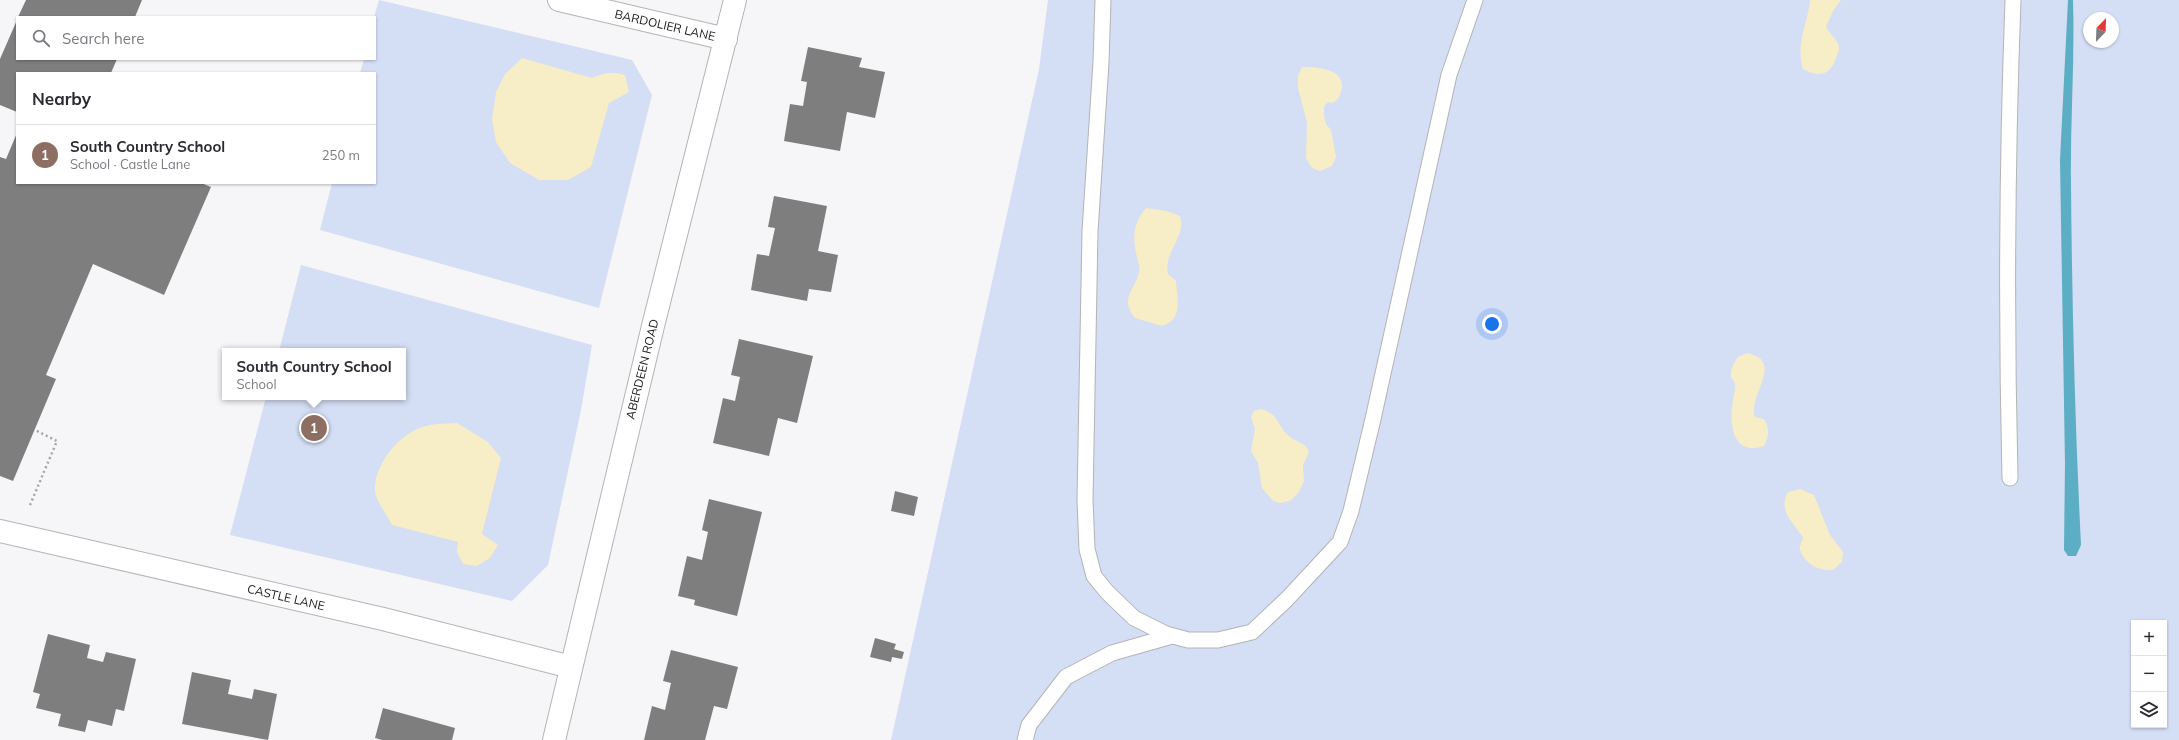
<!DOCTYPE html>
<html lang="en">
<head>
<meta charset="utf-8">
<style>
  body { margin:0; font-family:Mulish,sans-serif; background:#f7f7f7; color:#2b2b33 }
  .controls { position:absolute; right:12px; bottom:12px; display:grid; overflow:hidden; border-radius:0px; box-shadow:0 1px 3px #0004 }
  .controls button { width:36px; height:36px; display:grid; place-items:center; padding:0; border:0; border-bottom:1px solid #e1e1e2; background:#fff; color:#2b2b33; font:20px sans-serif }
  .compass { position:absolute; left:2083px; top:12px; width:36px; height:36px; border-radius:50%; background:#fff; box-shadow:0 1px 3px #0004; rotate:23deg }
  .you { position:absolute; left:1492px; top:324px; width:14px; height:14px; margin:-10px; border:3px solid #fff; border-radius:50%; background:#1a73e8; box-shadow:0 0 0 6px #1a73e833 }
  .badge { display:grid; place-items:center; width:26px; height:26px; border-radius:50%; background:#b45309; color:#fff; font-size:13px; font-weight:700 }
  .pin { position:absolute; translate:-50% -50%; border:2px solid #fff; box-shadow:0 1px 4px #0006 }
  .popup { position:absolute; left:222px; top:348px; width:184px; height:52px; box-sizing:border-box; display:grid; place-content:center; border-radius:0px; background:#fff; filter:drop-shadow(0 1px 3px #0005); font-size:13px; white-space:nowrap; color:#7c7c81 }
  .popup b { font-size:15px; color:#2b2b33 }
  .popup::after { content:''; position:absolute; left:50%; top:100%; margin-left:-8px; border:8px solid transparent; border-top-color:#fff }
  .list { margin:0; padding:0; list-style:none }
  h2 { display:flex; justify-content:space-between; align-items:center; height:52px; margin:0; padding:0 16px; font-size:17px }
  h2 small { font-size:13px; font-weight:400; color:#7c7c81 }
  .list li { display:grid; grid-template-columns:26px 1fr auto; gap:12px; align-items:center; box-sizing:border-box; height:60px; padding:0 16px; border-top:1px solid #e1e1e2 }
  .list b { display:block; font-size:15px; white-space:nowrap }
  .list p { margin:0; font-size:13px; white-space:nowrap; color:#7c7c81 }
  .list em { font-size:13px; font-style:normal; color:#7c7c81 }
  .icon { flex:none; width:22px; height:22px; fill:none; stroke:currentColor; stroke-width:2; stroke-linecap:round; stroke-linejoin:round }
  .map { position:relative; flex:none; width:2179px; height:740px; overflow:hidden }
  .search { position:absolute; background:#fff; box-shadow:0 1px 3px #0004; left:16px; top:16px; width:360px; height:44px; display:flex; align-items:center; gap:10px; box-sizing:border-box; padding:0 14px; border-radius:0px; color:#7c7c81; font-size:15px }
  .panel { position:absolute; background:#fff; box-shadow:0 1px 3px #0004; left:16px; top:72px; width:360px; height:112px; border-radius:0px }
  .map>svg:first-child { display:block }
  .green { fill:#d4def4; fill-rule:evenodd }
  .sand { fill:#f7edc7 }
  .water { fill:#5baec3 }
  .building { fill:#7f7e7f }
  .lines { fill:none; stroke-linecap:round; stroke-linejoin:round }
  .service-casing { stroke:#b3b4b5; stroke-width:17 }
  .minor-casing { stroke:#b3b4b5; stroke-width:24 }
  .path { stroke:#a5a5a6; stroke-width:2.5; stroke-dasharray:2 3; stroke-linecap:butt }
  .service { stroke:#fff; stroke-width:15 }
  .minor { stroke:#fff; stroke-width:22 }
  .labels { text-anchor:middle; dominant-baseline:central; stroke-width:4; stroke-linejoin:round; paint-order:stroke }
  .street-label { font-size:12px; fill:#191919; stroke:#fff }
</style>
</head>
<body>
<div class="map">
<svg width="2179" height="740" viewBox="0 0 2179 740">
  <rect width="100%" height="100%" fill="#f6f6f8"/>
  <!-- green -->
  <path class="green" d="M379 0 632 60 652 95 599 308 320 230 332 183H375V73H360L364 59H375L374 17Z
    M1048 0H2179V740H891L1039 69ZM2089 18H2113V42H2089ZM2134 623H2164V725H2134Z
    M301 265 592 345 581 410 548 565 512 601 230 535 266 397H403V351H279Z"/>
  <!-- sand -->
  <path class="sand" d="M1810 0H1841L1833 11 1826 27C1829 34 1839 40 1839 48 1839 52 1836 58 1834 63 1827 77 1816 76 1803 69 1795 45 1808 23 1810 0Z
    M522 58 592 78C604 73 612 71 625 75L629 92 609 103 591 167 568 180H539L510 163 496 142 492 119 496 92 505 74Z
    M1302 67C1316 67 1343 68 1342 87 1341 94 1339 99 1333 103L1328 102 1324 107V116L1326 124 1331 130 1335 151 1336 157 1332 166 1320 171 1312 168 1306 158 1307 122 1298 88V76Z
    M1146 208 1167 211 1180 216C1187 237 1163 252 1168 274L1176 281C1177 298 1184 320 1162 326L1135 318C1119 298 1135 290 1139 272 1140 268 1138 262 1137 257 1132 238 1133 223 1146 208Z
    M1747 353C1786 361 1747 396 1755 417L1764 419C1770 428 1769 437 1764 446 1732 457 1729 424 1733 400 1733 395 1736 390 1735 385 1735 381 1732 380 1731 377 1730 370 1734 362 1738 357Z
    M1261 409C1280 414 1277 427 1290 437 1297 442 1306 443 1309 452L1303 465 1304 481 1299 492 1290 501 1280 503 1273 501 1262 488 1258 463 1251 451 1255 429 1251 417 1254 411Z
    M457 423 488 442 501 458 482 534 498 545 490 558 477 566 463 564 457 552 458 542 392 525C388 517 376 500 375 492 373 465 400 432 426 426 436 423 447 424 457 423Z
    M1800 489 1814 495 1830 535 1843 552 1842 562 1833 570C1818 571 1805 564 1800 550 1799 545 1802 542 1803 538 1794 522 1777 512 1788 492Z"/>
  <!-- water -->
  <path class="water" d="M2068 0H2073C2075 62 2070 123 2071 185 2072 305 2075 426 2081 545L2076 556H2068L2064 550 2065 463 2060 160Z"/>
  <!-- building -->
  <path class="building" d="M26 0H142L135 17H18Z
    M17 20V59H117L111 73H17V112L0 105V59Z
    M808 47 862 58 859 67 885 72 875 118 847 112 840 151 784 141 790 104 803 106 807 82 801 81Z
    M17 133V183H201L211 187 164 295 93 264 46 375 56 379 13 481 0 476V157L6 159Z
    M774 196 827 206 818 251 838 255 831 292 809 289 807 301 751 290 757 254 769 256 775 228 768 227Z
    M739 339 813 356 797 423 778 418 769 456 713 443 723 398 735 401 740 377 731 375Z
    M895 491 918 497 914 516 891 511Z
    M709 499 762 512 737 616 694 605 695 600 678 596 687 556 702 560 708 532 702 530Z
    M48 634 90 645 87 658 103 662 106 652 136 659 124 711 116 709 112 726 88 720 85 732 58 726 61 714 36 708 40 694 33 692Z
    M875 638 896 644 894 649 904 652 902 659 892 657 891 662 870 657Z
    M671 650 738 667 727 709 714 706 705 740H644L652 706 665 710 671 683 663 681Z
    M192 672 231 680 228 694 252 699 254 689 277 694 268 740 182 724Z
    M383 708 455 728 452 740H382L375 738Z"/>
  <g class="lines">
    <!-- service casing -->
    <g class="service-casing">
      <path id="service" d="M1103 0 1101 62 1090 231 1085 500 1087 549 1094 576 1107 592 1134 618 1166 634 1188 640H1218L1252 632 1287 599 1340 542 1351 511 1373 419 1449 75 1475 0
        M2010 478C2006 318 2007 159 2013 0
        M1025 740 1029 725 1066 677 1112 653 1172 636"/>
    </g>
    <!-- minor casing -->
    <g class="minor-casing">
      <path id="minor" d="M559 0 726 39
        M0 531 383 619 571 667
        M554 740 653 326 735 0"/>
    </g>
    <!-- path -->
    <path class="path" d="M30 505 57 441 35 430"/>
    <!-- service -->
    <use href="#service" class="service"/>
    <!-- minor -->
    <use href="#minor" class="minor"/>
  </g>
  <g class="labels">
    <!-- street labels -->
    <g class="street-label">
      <text transform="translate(665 25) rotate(13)">BARDOLIER LANE</text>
      <text transform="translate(642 369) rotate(-76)">ABERDEEN ROAD</text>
      <text transform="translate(286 597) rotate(13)">CASTLE LANE</text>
    </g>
  </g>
</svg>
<div class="controls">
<button>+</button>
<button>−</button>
<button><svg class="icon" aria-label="layers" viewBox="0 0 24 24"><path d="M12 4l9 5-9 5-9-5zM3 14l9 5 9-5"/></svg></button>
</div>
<svg class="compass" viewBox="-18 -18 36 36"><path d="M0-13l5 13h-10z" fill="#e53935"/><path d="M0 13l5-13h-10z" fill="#7c7c81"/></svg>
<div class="you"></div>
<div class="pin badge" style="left:314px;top:428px;background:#8d6e63">1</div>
<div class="popup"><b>South Country School</b>School</div>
<div class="search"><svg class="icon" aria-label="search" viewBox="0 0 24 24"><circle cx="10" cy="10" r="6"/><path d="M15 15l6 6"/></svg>Search here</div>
<section class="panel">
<h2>Nearby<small></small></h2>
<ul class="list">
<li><span class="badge" style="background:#8d6e63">1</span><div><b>South Country School</b><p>School · Castle Lane</p></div><em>250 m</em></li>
</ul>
</section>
</div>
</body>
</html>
